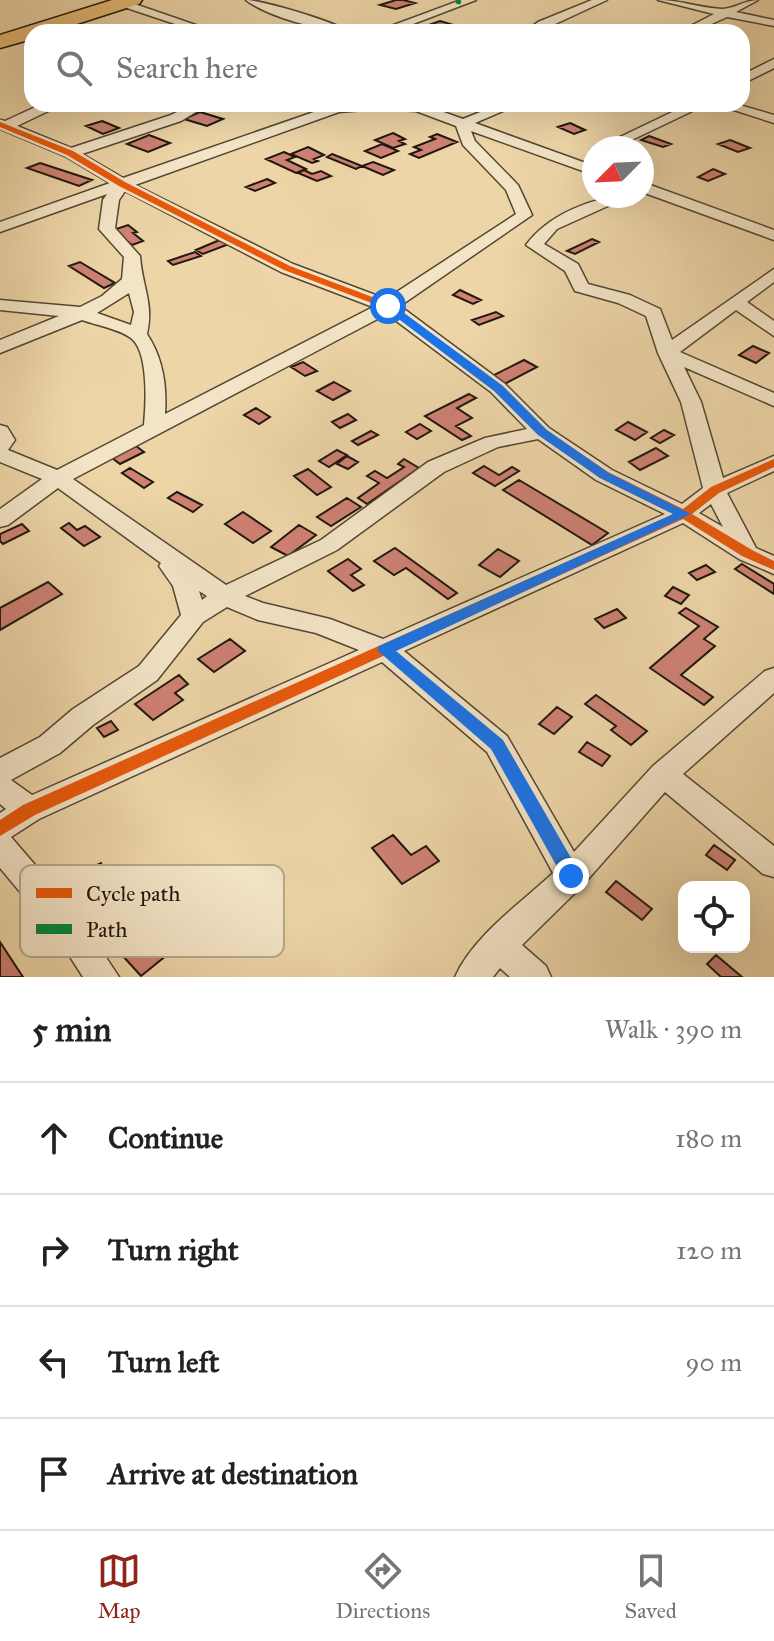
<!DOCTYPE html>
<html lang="en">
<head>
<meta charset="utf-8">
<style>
  body { margin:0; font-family:"IM FELL Great Primer",serif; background:#f2f2f2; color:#222 }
  .controls { position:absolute; right:24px; bottom:24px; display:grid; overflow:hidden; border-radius:16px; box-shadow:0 8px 32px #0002 }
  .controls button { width:72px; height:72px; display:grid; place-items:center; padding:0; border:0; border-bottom:2px solid #e0e0e0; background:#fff; color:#222; font:40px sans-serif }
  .compass { position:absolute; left:582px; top:136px; width:72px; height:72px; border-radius:50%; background:#fff; box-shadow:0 8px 32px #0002; rotate:246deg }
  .stop { position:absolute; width:24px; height:24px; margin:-18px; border:6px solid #1a73e8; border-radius:50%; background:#fff }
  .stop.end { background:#1a73e8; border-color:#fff; box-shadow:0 2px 8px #0008 }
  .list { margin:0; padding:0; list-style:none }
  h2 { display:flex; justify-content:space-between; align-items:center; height:104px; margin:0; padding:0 32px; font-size:34px }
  h2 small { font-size:26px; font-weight:400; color:#767676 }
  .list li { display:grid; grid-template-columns:52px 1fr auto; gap:24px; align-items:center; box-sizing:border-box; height:112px; padding:0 32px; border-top:2px solid #e0e0e0 }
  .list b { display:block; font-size:30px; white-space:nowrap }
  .list em { font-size:26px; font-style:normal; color:#767676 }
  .icon { flex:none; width:44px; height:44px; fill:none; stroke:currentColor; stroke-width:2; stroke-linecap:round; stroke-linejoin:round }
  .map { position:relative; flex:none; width:774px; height:977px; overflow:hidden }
  .search { position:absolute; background:#fff; box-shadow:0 8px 32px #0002; left:24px; right:24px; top:24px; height:88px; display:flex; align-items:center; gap:20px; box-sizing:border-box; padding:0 28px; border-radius:24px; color:#767676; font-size:30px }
  .sheet { height:552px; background:#fff }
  nav { display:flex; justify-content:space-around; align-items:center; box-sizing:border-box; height:112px; border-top:2px solid #e0e0e0; background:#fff; font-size:22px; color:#767676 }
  nav a { display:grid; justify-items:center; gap:4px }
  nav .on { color:#8f2418 }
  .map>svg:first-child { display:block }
  .building { fill:#ce8174; stroke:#20180e; stroke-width:2 }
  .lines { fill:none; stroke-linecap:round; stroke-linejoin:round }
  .street-casing { stroke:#534734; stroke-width:3 }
  .highway-casing { stroke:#20180e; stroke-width:3 }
  .street { fill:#f3e4c6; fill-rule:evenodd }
  .highway { fill:#e6ba74; fill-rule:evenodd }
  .quiet { stroke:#00873e; stroke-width:5; stroke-dasharray:11 5; stroke-linecap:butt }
  .cycleway-casing { stroke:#f3e4c6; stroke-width:5 }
  .cycleway { fill:#e8590c; fill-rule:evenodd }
  .route { fill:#1a73e8 }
  .key { fill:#f3e4c6; stroke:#b4a78f; stroke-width:2 }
  .key-label { font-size:22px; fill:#20180e }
</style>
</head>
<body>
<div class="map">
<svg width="774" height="977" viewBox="0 0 774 977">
  <rect width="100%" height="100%" fill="#edd5a7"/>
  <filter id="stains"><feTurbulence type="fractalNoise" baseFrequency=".0025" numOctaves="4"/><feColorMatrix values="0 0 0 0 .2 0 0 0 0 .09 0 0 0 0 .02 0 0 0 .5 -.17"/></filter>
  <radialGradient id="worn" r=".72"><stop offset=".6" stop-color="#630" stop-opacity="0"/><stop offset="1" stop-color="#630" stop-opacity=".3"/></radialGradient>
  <!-- building -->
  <path class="building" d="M396 0H403L415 3 396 9 380 5Z
    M440 21 457 26 443 31 426 26Z
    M200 112 223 119 207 126 184 119Z
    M102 121 119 128 103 134 86 126Z
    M570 123 585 130 574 134 558 127Z
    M393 133 405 139 399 141 405 144 393 148 375 140Z
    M437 134 457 142 419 158 410 154 421 150 414 147 435 139 430 137Z
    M149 135 170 143 148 152 127 144Z
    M649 136 671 144 663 147 641 140Z
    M730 140 750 148 738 152 718 144Z
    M382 144 398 151 381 158 365 151Z
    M382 144 398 151 381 158 365 151Z
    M308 147 324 155 314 159 318 161 312 163 291 154Z
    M284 152 295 157 287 160 306 169 296 173 266 159Z
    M332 154 362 166 356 169 327 157Z
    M373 162 394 170 383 175 362 166Z
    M373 162 394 170 383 175 362 166Z
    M40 163 92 180 79 186 27 168Z
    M713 169 725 174 708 181 698 177Z
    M304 170 312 174 321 171 331 176 317 181 298 173Z
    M267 179 275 183 255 191 246 187Z
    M128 225 137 232 133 233 143 241 132 245 113 230Z
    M222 239 229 244 203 254 196 250Z
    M592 239 599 242 575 254 567 251Z
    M195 252 201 256 173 265 168 261Z
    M80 262 115 283 104 288 69 266Z
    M460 290 481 300 473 304 453 295Z
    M496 312 503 316 479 325 472 320Z
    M753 346 769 353 756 363 739 355Z
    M524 360 537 367 495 389 482 381Z
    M303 362 317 371 305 376 291 367Z
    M334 382 350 391 333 400 317 391Z
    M469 394 476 398 457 408 472 418 456 426 471 436 462 440 425 416Z
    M256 408 270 417 259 424 244 415Z
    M348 414 356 420 340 428 332 422Z
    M628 422 647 432 635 440 616 430Z
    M420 424 431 431 417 439 406 432Z
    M664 430 674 435 660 443 651 438Z
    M371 431 378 435 358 445 352 441Z
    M136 446 144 452 120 464 112 458Z
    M656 448 668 456 640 470 629 462Z
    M337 450 347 455 329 467 319 461Z
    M347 456 358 462 348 469 337 464Z
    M404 459 419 468 367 504 358 498 379 483 367 476 375 471 387 478 404 467 398 464Z
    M484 466 499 475 512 467 519 471 495 486 473 473Z
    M130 468 153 482 144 488 122 473Z
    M308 469 331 487 317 495 294 476Z
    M519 480 608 533 592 545 503 490Z
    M177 492 202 505 193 512 168 498Z
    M347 498 361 507 331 526 317 517Z
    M243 512 271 531 253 543 225 524Z
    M69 523 77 530 85 526 100 537 84 546 61 528Z
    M22 524 29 531 3 544 0 541V534Z
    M299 525 316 535 288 556 271 547Z
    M395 548 457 593 448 599 406 568 394 575 374 561Z
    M498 549 519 561 500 577 479 565Z
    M348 559 361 569 351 575 364 585 353 591 328 571Z
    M742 564 774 584V594L735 569Z
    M706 565 715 572 697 580 689 573Z
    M48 582 62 594 0 630V608Z
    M673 587 689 595 681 604 665 596Z
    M686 608 718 627 704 639 715 646 681 675 713 697 704 705 650 668 699 626 679 613Z
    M617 609 626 618 604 628 595 619Z
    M230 639 245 651 214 672 198 659Z
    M179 675 188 684 175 693 183 700 153 720 135 704Z
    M596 695 647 731 631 745 611 730 616 726 585 704Z
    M557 707 572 717 554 734 539 724Z
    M111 721 118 730 104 737 97 728Z
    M587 742 610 756 602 766 579 752Z
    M393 835 411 855 426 846 439 861 402 884 372 848Z
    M714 845 735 860 727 870 706 855Z
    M101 863 106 876 91 883 86 870Z
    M616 881 652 909 642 920 606 892Z
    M160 925 178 946 141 976 122 955Z
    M0 942 23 977H0Z
    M716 955 742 977H721L707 964Z"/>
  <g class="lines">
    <!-- street casing -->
    <g class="street-casing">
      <path id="street" d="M246 0C262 0 336 22 349 32 323 32 266 16 246 0Z
        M461 0H476L392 32H375Z
        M592 0H607L538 32H525L538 22Z
        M658 0C680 0 700 8 722 9 734 9 745 0 758 0L736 12 774 20V26L727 17 694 32H679L714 14Z
        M118 1H126L216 32H199L118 5Z
        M774 59V68L742 84V75Z
        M42 104H63L17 126 71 148 171 115 192 104H209L181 121 82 154 123 178 337 104H421L463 119 500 104H519L475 123 594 166V175L471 131 475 141 518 185 532 215 400 306 505 384 549 428 612 470 682 504 703 488 681 402 658 353 646 316 618 303 575 291 565 271 526 245C548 215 593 196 630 196L557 229 544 244 578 264 588 284 630 295 660 309 672 340 774 269V282L747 302 774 321V336L736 310 680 352 774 393V406L684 367 701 402 723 478 774 456V471L727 493 756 548 774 556V574L739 559 683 523 404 651 507 736 574 852 653 766 765 671 774 668V693L683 774 774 846V877L763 874 665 792 582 886 522 945 546 966 551 977H510L500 968 493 977H455C473 936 521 903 553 873L487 752 382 662 39 819 11 837 78 915 119 977H83L56 935 0 868V813L6 809 0 804V758L40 737 73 709 139 666 181 615 173 586 159 566 161 563 58 488 8 525 0 527V509L42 479 0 462V425L7 427 15 440 8 450 57 470 144 425C146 404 149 352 131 338 119 329 96 325 82 320L0 353V340L59 316 0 310V300L80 307 102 296 122 279 124 257 99 229 103 200 107 194 0 232V222L110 183 65 156 0 129V120L5 121ZM376 109 416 111 456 126 463 145 506 190 516 214 386 299 293 264 135 185 339 112ZM125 191 281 272 373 307 165 414C167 386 163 358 147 334 154 303 142 286 140 256L115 228 119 200ZM129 293 134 312 131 325 97 313ZM387 314 491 392 527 429 485 438 428 462 321 540 226 585 73 479ZM538 439 596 480 665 514 383 639 330 619 263 603 245 596 337 550 444 472 498 447ZM711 504 723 527 699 513ZM199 591 207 596 202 600ZM227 607 258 620 316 633 359 650 32 795 11 780 60 753 93 725 157 680 203 622Z
        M689 104H707L615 148H597Z
        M715 104H736L774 115V123Z
        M642 182 774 230V240L642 192Z"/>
    </g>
    <!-- highway casing -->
    <g class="highway-casing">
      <path id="highway" d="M112 0H142L139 4 52 32H32V39L0 48V35Z"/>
    </g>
    <!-- street -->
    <use href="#street" class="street"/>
    <!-- highway -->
    <use href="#highway" class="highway"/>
    <!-- quiet -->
    <path class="quiet" d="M458 4 459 0"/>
    <!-- cycleway casing -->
    <g class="cycleway-casing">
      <path id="cycleway" d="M0 122 73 151 125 182 290 266 391 304 502 386 546 430 608 472 683 509 711 487 774 459V467L719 493 692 514 752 550 774 561V570L742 556 683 519 35 815 0 836V820L23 805 674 514 600 478 538 434 494 390 385 308 284 270 119 186 67 155 0 127Z"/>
    </g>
    <!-- cycleway -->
    <use href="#cycleway" class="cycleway"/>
  </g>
  <!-- route -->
  <path class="route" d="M384 304H392L503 386 547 430 609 473 691 514 396 651 503 740 578 870 581 876 578 881 571 884 565 881 491 749 377 650 379 646 673 514 600 478 538 435 494 391 384 308Z"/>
  <!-- legend -->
  <rect x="20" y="865" width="264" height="92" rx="12" class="key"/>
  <rect x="36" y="888" width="36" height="10" fill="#e8590c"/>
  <rect x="36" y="924" width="36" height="10" fill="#00873e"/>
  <g class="key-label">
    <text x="86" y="901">Cycle path</text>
    <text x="86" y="937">Path</text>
  </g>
  <rect width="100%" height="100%" filter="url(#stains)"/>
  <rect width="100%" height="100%" fill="url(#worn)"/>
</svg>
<div class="controls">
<button><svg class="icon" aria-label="locate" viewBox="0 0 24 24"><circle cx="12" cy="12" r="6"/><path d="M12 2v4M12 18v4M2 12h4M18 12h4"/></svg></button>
</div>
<svg class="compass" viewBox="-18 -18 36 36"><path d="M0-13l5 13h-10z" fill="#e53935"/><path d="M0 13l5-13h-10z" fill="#767676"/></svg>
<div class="stop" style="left:388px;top:306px"></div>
<div class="stop end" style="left:571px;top:876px"></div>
<div class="search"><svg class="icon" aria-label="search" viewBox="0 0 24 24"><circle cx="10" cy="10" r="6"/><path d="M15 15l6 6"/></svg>Search here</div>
</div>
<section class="sheet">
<h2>5 min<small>Walk · 390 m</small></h2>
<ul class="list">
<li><svg class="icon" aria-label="ahead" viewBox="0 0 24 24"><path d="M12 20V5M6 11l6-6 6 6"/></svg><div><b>Continue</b></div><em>180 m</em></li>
<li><svg class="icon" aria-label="right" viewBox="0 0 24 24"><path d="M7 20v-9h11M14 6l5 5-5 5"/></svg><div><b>Turn right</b></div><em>120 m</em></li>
<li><svg class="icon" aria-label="left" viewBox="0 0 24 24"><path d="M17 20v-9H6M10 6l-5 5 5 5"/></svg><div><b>Turn left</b></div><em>90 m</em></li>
<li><svg class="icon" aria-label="arrive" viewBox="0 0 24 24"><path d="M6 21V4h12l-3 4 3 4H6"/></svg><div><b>Arrive at destination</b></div></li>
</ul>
</section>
<nav>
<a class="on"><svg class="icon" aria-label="map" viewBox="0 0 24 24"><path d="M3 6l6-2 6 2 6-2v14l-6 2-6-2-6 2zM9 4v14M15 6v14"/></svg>Map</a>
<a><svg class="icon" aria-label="directions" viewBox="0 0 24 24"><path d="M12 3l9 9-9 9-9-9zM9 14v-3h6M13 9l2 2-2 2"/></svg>Directions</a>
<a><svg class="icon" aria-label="saved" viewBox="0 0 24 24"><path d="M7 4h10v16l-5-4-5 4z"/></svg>Saved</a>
</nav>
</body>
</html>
